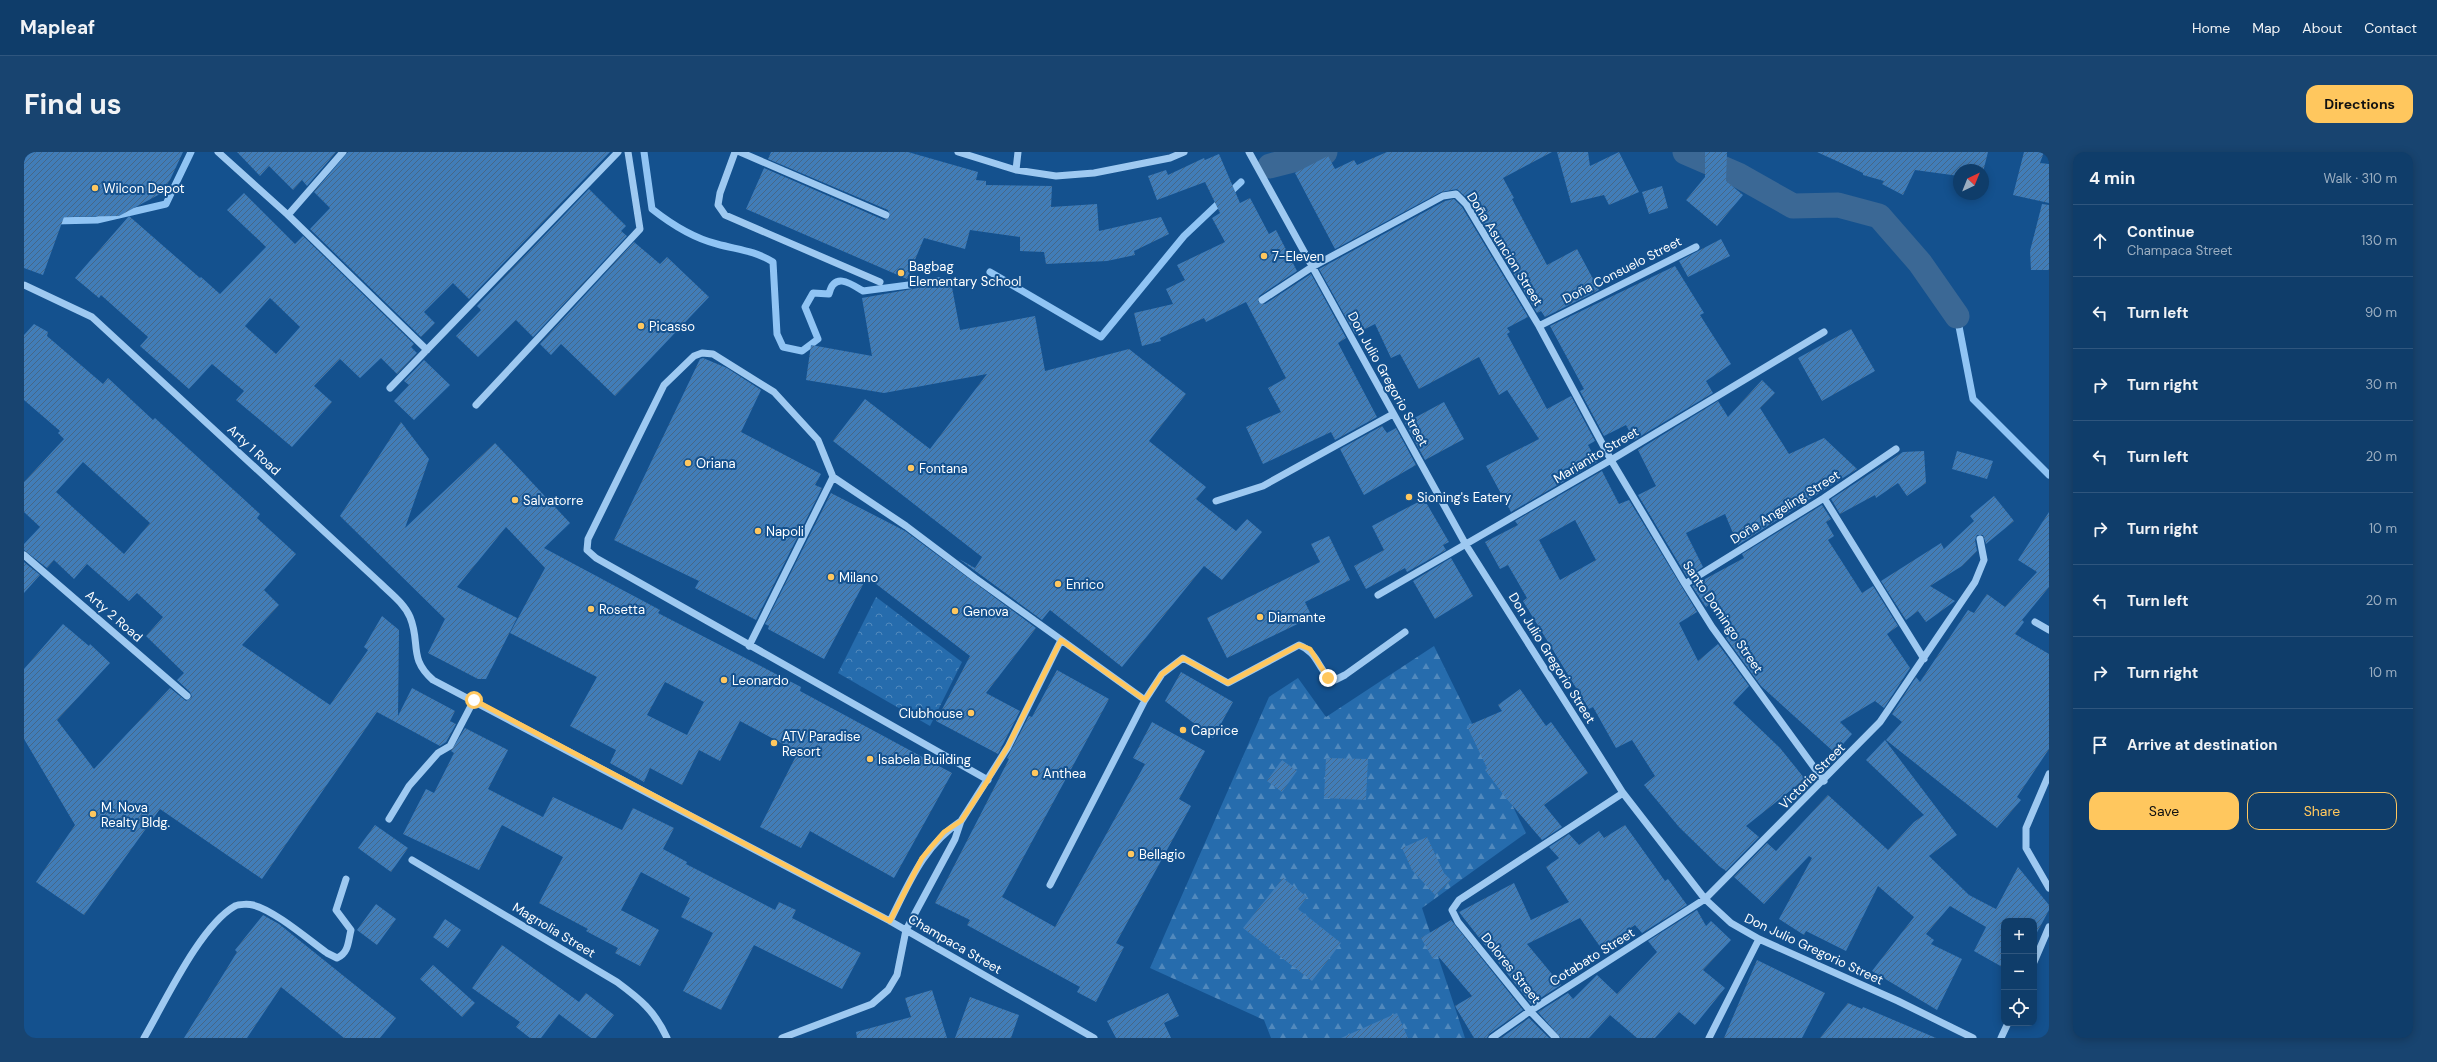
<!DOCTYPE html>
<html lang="en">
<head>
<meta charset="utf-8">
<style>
  body { margin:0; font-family:"DM Sans",sans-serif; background:#184470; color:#f1f3f6 }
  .controls { position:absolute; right:12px; bottom:12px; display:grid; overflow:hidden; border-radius:8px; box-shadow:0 2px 10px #0003 }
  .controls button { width:36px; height:36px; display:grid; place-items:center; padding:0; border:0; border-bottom:1px solid #2f567e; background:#0f3d6a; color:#f1f3f6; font:20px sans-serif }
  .compass { position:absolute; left:1929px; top:12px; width:36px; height:36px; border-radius:50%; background:#0f3d6a; box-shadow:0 2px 10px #0003; rotate:43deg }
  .stop { position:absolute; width:12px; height:12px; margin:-9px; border:3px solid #ffc75e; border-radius:50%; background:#fff }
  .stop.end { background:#ffc75e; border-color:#fff; box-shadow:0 1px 4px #0008 }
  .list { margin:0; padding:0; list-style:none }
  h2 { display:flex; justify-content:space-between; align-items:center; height:52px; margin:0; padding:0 16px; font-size:17px }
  h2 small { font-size:13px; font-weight:400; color:#9baec1 }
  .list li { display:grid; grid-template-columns:26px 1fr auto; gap:12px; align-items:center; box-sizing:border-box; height:72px; padding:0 16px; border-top:1px solid #2f567e }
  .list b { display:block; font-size:15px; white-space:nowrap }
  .list p { margin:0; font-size:13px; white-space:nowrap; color:#9baec1 }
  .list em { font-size:13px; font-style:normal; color:#9baec1 }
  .actions { display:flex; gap:8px; padding:12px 16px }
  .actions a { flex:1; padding:9px 0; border:1px solid #ffc75e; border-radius:12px; text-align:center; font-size:14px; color:#ffc75e }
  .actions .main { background:#ffc75e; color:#111 }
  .icon { flex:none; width:22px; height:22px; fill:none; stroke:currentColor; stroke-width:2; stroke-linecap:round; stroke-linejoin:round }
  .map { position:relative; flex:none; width:2025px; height:886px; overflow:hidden; border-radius:12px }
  header { display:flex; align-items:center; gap:24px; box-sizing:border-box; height:56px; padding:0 20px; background:#0f3d6a; border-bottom:1px solid #2f567e }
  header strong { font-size:19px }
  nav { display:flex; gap:22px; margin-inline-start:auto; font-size:14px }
  .intro { display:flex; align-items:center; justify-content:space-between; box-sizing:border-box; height:96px; padding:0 24px }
  h1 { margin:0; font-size:28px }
  .button { padding:10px 18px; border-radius:12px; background:#ffc75e; color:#111; font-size:14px; font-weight:700 }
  main { display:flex; gap:24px; padding:0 24px }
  aside { flex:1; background:#0f3d6a; border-radius:12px; box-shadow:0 2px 10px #0003 }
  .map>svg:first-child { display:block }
  .forest { fill:url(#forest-firs) }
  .park { fill:url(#park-crowns) }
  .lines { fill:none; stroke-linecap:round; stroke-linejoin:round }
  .stream { stroke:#90c4f4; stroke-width:7 }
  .canal { stroke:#3b6895; stroke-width:25 }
  .building { fill:url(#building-hatch); fill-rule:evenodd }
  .minor { stroke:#9ec9f1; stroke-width:7 }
  .route { stroke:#ffc75e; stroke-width:5 }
  .poi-dot { fill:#ffc75e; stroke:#14518e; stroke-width:1.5 }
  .labels { text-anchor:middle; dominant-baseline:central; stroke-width:4; stroke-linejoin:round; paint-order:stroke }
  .poi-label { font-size:13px; fill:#fff; stroke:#14518e; text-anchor:start }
  .street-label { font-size:13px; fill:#fff; stroke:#14518e }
</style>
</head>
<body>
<header>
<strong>Mapleaf</strong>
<nav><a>Home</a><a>Map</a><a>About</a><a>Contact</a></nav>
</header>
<div class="intro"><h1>Find us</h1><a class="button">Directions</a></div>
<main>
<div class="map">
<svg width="2025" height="886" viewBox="0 0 2025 886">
  <defs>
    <pattern id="forest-firs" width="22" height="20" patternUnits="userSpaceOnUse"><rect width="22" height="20" fill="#266cad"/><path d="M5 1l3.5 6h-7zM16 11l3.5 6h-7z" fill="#5189bd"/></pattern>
    <pattern id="park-crowns" width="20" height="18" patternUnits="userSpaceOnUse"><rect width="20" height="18" fill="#266cad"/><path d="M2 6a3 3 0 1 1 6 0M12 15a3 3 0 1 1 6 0" fill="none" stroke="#5189bd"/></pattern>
    <pattern id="building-hatch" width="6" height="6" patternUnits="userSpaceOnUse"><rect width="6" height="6" fill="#417db8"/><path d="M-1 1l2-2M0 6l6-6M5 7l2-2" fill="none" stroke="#466787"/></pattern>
  </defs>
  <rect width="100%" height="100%" fill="#14518e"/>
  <!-- forest -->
  <path class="forest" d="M1410 494 1502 681 1398 756 1441 886H1247L1240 868 1126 816 1245 545 1274 526 1302 565Z"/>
  <!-- park -->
  <path class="park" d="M852 445 938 510 906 574 814 521Z"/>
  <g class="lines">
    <!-- stream -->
    <path class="stream" d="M620 0 628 57C647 72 669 86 693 92 715 98 729 98 749 110L753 182 759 195 778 199 794 187 781 155 789 141 805 142C810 120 826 131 839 139L915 129
      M30 69 73 68 142 52 167 0
      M966 120 1077 185 1160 84 1217 30
      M1933 164 1949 247 2025 323"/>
    <!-- canal -->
    <path class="canal" d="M1661 0 1714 23 1769 54 1814 53 1855 64 1896 111 1933 164
      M1246 14 1301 0"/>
  </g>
  <!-- building -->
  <path class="building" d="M0 0H159L146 28 136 42 95 64 40 65 19 123 0 116Z
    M213 0H312L283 34 278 28 269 38 245 14 236 24Z
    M324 0H586L445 147 429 131 400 160 411 171 397 185 286 77 306 56 290 40Z
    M747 0H884L954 20 952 28 962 29V33L1028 34 1027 55 1073 52 1075 79 1137 65 1145 82 1110 99 1111 103 1083 109 1022 112 1020 100 996 99V85L946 78 941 97 900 86 883 127 722 57 740 16 860 68 866 65 864 58 744 7Z
    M1363 0H1528L1479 26 1490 46 1488 47 1523 113 1553 97 1575 138 1521 165 1517 159 1513 161 1446 49 1433 37 1417 40 1311 97 1271 21 1304 4 1311 17 1330 8 1333 13Z
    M1533 0H1564L1566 14 1595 0 1615 40 1585 53 1580 43 1547 51Z
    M1681 0H1703L1702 29 1719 43 1693 74 1662 48 1681 25Z
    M1793 0H1964L1959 20V18H1935V24L1891 18 1879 43 1858 32 1860 29 1839 23V21Z
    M2000 0H2020L2016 11 2025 12V51L1989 43Z
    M1195 2 1216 51 1226 46 1245 82 1252 78 1273 119 1235 144 1234 150 1241 152 1287 122 1322 186 1314 191 1353 265 1311 288 1307 280 1239 312 1222 275 1257 260 1244 236 1262 226 1222 150 1182 170 1180 166 1136 186 1137 189 1118 194 1110 161 1149 152 1142 137 1161 128 1153 113 1201 90 1188 66 1196 61 1181 30 1133 48 1124 24 1142 18 1144 23 1180 6 1181 8Z
    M1638 34 1644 56 1625 62 1618 40Z
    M565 37 602 74 597 79 603 84 509 185 492 168 454 205 432 184 457 158 453 154Z
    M220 41 271 92 279 84 390 192 387 195 393 201 373 222 357 206 336 226 316 207 290 234 308 250 268 295 212 248 220 239 188 212 165 237 116 194 124 185 77 143 75 146 51 126 105 64 176 126 177 125 196 142 242 95 203 58ZM246 146 276 175 252 202 221 174Z
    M1430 47 1438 55 1504 165 1483 176 1486 180 1483 182 1523 257 1547 244 1571 289 1564 293 1573 310 1487 360 1462 314 1515 287 1483 238 1475 243 1455 205 1395 237 1376 202 1367 206 1351 172 1331 182 1295 117 1421 49Z
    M2018 52 2025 53V118H2007L2006 99Z
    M1697 87 1706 104 1664 125 1655 109Z
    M610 90 636 112 643 105 685 145 591 244 537 192 527 203 516 192Z
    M1651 114 1680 161 1676 163 1707 212 1682 229 1689 241 1610 288 1602 273 1580 284 1556 239 1560 237 1526 174Z
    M927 130 936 178 1011 164 1021 219 1105 197 1162 242 1125 289 1182 335 1172 347 1212 379 1223 367 1238 380 1198 428 1180 414 1098 515 1026 458 1018 468 935 407 951 416 958 405 809 289 841 247 906 297 963 222 860 241 782 228 787 193 848 204 838 146Z
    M10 172 24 180 23 184 79 232 84 226 129 268 131 266 236 362 233 366 272 402 240 438 255 453 218 493 306 553 344 498 340 495 358 464 375 478 374 564 388 536 431 559 426 569 432 572 422 590 416 594 353 560 238 727 136 657 60 763 12 730 51 673 0 587V517L39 472 65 494 66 492 86 511 33 568 70 617 146 536 162 549 168 545 166 540 153 528 160 521 122 484 139 465 113 441 105 449 63 412 50 427 30 408 23 416 0 398V392L16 375 0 360V330L40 287 34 281 36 279 0 248V183ZM59 310 126 371 100 402 32 340Z
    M1827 177 1851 219 1798 249 1774 206Z
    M679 206 703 216 737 238 717 280 797 322 791 333 798 336 732 468 671 436 675 429 590 388 676 207Z
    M400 208 426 233 390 268 370 249 385 233 380 229Z
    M1738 228 1751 241 1736 256 1765 302 1800 286 1833 317 1714 393 1701 362 1662 381 1679 415 1663 425 1614 343 1632 334 1614 298 1694 249 1704 265Z
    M1420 250 1440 287 1401 308 1381 271Z
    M377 270 405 307 381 376 471 291 546 371 520 396 636 458 634 461 777 535 776 539 928 621 870 726 786 679 777 696 736 675 774 600 716 569 696 609 675 598 658 633 626 616 620 630 586 611 592 598 546 574 573 525 486 481 521 416 482 375 433 435 493 466 462 527H454L404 501 421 467 316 364ZM641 530 680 550 663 583 623 563Z
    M1358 274 1363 281 1372 276 1392 313 1340 343 1316 297Z
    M1900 299 1902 331 1883 344 1874 331 1852 346 1851 343 1816 362 1807 347 1879 300Z
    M1933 299 1969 309 1963 327 1928 317Z
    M1578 319 1595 352 1605 348 1673 460 1655 471 1674 509 1694 492 1725 534 1709 551 1756 596 1781 627 1722 674 1735 685 1702 719 1695 714 1655 675 1620 633 1631 624 1608 588 1592 596 1569 555 1565 557 1499 449 1503 446 1484 413 1476 417 1461 390 1494 373 1491 369ZM1551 368 1572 408 1536 428 1515 388Z
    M807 341 881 379 1012 476 962 541 996 559 974 602 912 569 946 504 843 425 800 507 744 477 745 474 741 472Z
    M1970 344 1990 369 1962 392 1959 383H1953L1951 388 1953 399 1938 414 1906 434 1931 449 1902 470 1894 459 1882 468 1857 429 1917 391 1920 397 1950 369 1946 364Z
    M1400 347 1425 390 1419 393 1422 398 1383 420 1381 416 1342 437 1330 414 1360 398 1348 374Z
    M1798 353 1807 367 1802 370 1810 384 1804 388 1838 441 1849 434 1874 474 1863 482 1886 516 1860 556 1851 549 1816 570 1828 582 1811 601 1737 534 1702 486 1704 484 1686 452 1682 455 1668 434 1720 406 1718 402Z
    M2025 360V435L1998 468 2000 470 1991 482 2025 502V597L1993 645 1997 648 1973 676 1862 588 1878 570 1868 562 1892 525 1896 530 1944 458 1950 461 1963 442 1981 455 2013 420 1994 408Z
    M1305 384 1326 428 1281 450 1288 465 1203 506 1183 466 1296 410 1287 392Z
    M1427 406 1449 444 1411 467 1389 429Z
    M0 410 16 423 0 441Z
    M1033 518 1085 547 978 745 1031 775 1121 612 1109 606 1128 570 1181 599 1155 647 1167 654 1092 791 1100 795 1072 850 1053 840 1056 835 943 773 946 768 911 751 985 607 983 606 1005 564 1008 565Z
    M1157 520 1209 550 1189 586 1141 549Z
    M1496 537 1522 574 1527 570 1564 621 1520 653 1538 675 1518 688 1482 646 1461 618 1463 616 1443 574 1478 559 1474 553Z
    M441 576 484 598 464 637 519 665 529 645 598 678 609 656 650 676 639 697 663 710 662 712 751 758 755 750 772 758 768 766 837 801 818 837 730 793 697 858 659 839 689 781 657 765 666 746 617 720 597 758 635 778 616 814 591 801 594 796 562 779 564 777 515 751 539 705 478 673 455 718 379 682 402 637 410 641 430 601 427 599Z
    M1861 588 1933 683 1905 704 1945 743 1972 757 1994 715 2025 753V758L2010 786V769H1980V816L1950 799 1962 775 1926 754 1902 782 1910 788 1907 792 1938 807 1913 858 1848 819 1890 765 1854 734 1822 799 1782 779 1780 783 1755 767 1788 706 1785 704 1740 752 1710 725 1743 691 1752 699 1804 643 1864 698 1890 670 1900 663 1842 608Z
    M1302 606 1344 607 1342 648 1300 646Z
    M1258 608 1273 619 1258 640 1243 629Z
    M351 673 384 696 367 720 334 696Z
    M1601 673 1641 729 1644 727 1663 753 1618 781 1611 773 1577 796 1556 766 1503 792 1537 833 1507 852 1435 760 1490 731 1507 768 1545 750 1522 715 1535 706 1525 695 1545 682 1555 693 1575 679 1580 686Z
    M1403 685 1420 721 1427 728 1411 743 1388 718 1378 696Z
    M1259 726 1283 745 1274 757 1317 791 1288 829 1219 776Z
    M352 752 372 767 353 793 333 778Z
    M1673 758 1682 774 1687 769 1707 788 1679 818 1701 836 1671 873 1655 860 1631 886H1613L1586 863 1565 886H1537L1514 860 1544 841 1549 847 1573 823 1593 842 1633 800 1624 789Z
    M239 763 255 772 372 866 356 886H320L257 835 223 886H160L213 800 211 798Z
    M421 767 437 778 424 796 409 785Z
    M1427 768 1499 858 1465 882 1463 886H1450L1431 854 1448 844 1414 804 1409 807 1397 786Z
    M478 793 555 850 562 841 590 863 572 886H567L535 862 517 886H506L492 875 496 870 448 836Z
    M1733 808 1801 841 1778 886H1700Z
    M409 813 451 851 438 865 396 827Z
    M908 838 923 886H833L832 880 887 865 881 846Z
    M1144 841 1155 864 1140 871 1147 886H1092L1083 869Z
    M946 845 995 863 987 886H931Z
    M1824 851 1838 857 1839 855 1912 886H1796Z
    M1373 861 1384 886H1317Z
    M1505 866 1525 886H1477Z"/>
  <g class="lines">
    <!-- minor -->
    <path class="minor" d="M194 0 264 63 403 198
      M711 0 696 41 694 53 701 63 856 130
      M716 0 862 63
      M934 0 992 18 1032 24 1070 21 1146 6 1160 0
      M1225 0 1442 393 1599 641 1681 747 1707 771 1735 787 1874 849 1949 886
      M992 18 994 0
      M264 63 319 0
      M0 133 68 165 355 430C366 441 380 451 386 465 397 492 384 506 409 528L866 769 1070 886
      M1238 148 1288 115 1419 44 1432 42 1442 52 1515 174 1587 308 1661 432 1688 475 1800 629
      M1515 174 1672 95
      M366 236 594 0
      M452 253 616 77 604 0
      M1800 346 1900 507
      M1192 349 1239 334 1369 262
      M0 403 163 544
      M1661 432 1800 346 1872 297
      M1354 443 1587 308 1800 180
      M2011 470 2025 478
      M725 494 809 325
      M2025 622 2002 676V696L2025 736
      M964 628 572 406 563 398 564 387 640 233 670 204 678 201 689 202 750 240 794 288 809 325 882 374 951 426 1121 548
      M365 667 385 634 414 601 426 594 450 548
      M388 708 593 830C616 847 631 859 643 886
      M1026 733 1121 548 1138 522 1159 506 1204 531 1275 493C1296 501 1294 522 1311 528L1321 523 1381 480
      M866 769C885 731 900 693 937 669
      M2010 810 2025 775
      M120 886C141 850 176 774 211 754 215 752 225 752 229 753 250 758 285 788 303 801L313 806C325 801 324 789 327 778L312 758 322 727
      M758 886 848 852 864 838 873 823 882 778 931 687 937 669 984 595 1037 488
      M1468 886 1506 859 1681 747 1856 570 1951 430 1960 408 1956 387
      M1532 886 1506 859 1434 770 1428 758 1435 748 1599 641
      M1685 886 1735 787
      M1977 886 1984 871"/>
  </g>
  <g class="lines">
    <!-- route -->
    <path class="route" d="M450 548 866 769 898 706 920 680 937 669 964 628 984 594 1037 488 1121 548 1138 522 1159 506 1204 531 1275 493 1286 497 1304 526"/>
  </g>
  <!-- markers -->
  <g class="poi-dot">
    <circle cx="71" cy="36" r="4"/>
    <circle cx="1240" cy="104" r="4"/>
    <circle cx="877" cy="121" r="4"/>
    <circle cx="617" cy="174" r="4"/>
    <circle cx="664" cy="311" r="4"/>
    <circle cx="887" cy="316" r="4"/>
    <circle cx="1385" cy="345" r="4"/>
    <circle cx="491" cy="348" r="4"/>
    <circle cx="734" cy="379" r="4"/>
    <circle cx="807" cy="425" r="4"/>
    <circle cx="1034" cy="432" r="4"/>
    <circle cx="567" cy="457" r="4"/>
    <circle cx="931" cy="459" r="4"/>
    <circle cx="1236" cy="465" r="4"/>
    <circle cx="700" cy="528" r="4"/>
    <circle cx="947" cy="561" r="4"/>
    <circle cx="1159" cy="578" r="4"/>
    <circle cx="750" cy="591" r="4"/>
    <circle cx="846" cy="607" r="4"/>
    <circle cx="1011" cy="621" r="4"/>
    <circle cx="69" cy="662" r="4"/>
    <circle cx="1107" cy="702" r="4"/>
  </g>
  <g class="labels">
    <!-- poi labels -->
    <g class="poi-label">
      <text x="79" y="36">Wilcon Depot</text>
      <text x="1248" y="104">7-Eleven</text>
      <text x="885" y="114">Bagbag<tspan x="885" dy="15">Elementary School</tspan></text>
      <text x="625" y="174">Picasso</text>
      <text x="672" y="311">Oriana</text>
      <text x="895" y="316">Fontana</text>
      <text x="1393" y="345">Sioning's Eatery</text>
      <text x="499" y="348">Salvatorre</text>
      <text x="742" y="379">Napoli</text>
      <text x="815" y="425">Milano</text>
      <text x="1042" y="432">Enrico</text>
      <text x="575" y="457">Rosetta</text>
      <text x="939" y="459">Genova</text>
      <text x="1244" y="465">Diamante</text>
      <text x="708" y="528">Leonardo</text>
      <text x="939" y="561" text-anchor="end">Clubhouse</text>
      <text x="1167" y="578">Caprice</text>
      <text x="758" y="584">ATV Paradise<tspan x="758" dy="15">Resort</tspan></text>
      <text x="854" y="607">Isabela Building</text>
      <text x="1019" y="621">Anthea</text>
      <text x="77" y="655">M. Nova<tspan x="77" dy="15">Realty Bldg.</tspan></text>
      <text x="1115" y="702">Bellagio</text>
    </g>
    <!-- street labels -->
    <g class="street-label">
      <text transform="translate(1481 97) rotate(58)">Doña Asuncion Street</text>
      <text transform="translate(1598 118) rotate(-27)">Doña Consuelo Street</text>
      <text transform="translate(1364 227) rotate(61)">Don Julio Gregorio Street</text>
      <text transform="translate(230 298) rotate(43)">Arty 1 Road</text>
      <text transform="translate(1572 303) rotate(-31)">Marianito Street</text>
      <text transform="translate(1761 355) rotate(-32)">Doña Angeling Street</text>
      <text transform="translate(90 464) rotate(41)">Arty 2 Road</text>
      <text transform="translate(1699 465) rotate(56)">Santo Domingo Street</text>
      <text transform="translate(1528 506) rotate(58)">Don Julio Gregorio Street</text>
      <text transform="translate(1788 624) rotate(-45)">Victoria Street</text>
      <text transform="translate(530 778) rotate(31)">Magnolia Street</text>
      <text transform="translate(931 792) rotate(30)">Champaca Street</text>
      <text transform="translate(1790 797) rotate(25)">Don Julio Gregorio Street</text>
      <text transform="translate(1568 805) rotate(-32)">Cotabato Street</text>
      <text transform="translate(1487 816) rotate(51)">Dolores Street</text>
    </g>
  </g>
</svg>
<div class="controls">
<button>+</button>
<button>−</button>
<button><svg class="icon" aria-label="locate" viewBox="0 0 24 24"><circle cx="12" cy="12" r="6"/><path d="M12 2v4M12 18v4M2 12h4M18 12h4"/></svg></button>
</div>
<svg class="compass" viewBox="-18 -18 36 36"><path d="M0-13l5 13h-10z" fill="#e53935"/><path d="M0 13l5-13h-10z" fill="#9baec1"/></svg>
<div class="stop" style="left:450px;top:548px"></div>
<div class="stop end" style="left:1304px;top:526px"></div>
</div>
<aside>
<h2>4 min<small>Walk · 310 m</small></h2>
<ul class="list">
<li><svg class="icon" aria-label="ahead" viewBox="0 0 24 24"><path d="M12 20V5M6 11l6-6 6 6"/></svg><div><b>Continue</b><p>Champaca Street</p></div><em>130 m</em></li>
<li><svg class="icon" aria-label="left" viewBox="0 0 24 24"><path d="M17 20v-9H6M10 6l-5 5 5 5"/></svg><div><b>Turn left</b></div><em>90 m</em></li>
<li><svg class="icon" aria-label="right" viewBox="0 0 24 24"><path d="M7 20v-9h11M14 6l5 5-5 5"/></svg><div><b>Turn right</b></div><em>30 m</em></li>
<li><svg class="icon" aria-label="left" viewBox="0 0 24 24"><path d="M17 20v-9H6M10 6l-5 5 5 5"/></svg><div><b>Turn left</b></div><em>20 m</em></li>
<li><svg class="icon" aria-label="right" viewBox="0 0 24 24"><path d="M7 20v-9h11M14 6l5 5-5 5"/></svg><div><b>Turn right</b></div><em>10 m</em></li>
<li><svg class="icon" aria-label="left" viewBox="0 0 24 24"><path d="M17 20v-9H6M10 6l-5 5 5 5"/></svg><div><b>Turn left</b></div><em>20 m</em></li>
<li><svg class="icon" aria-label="right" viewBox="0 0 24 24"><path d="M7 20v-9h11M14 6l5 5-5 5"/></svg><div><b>Turn right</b></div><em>10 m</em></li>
<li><svg class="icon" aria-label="arrive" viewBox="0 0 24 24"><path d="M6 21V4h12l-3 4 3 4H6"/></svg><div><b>Arrive at destination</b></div></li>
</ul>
<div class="actions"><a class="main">Save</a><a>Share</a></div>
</aside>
</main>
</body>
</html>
